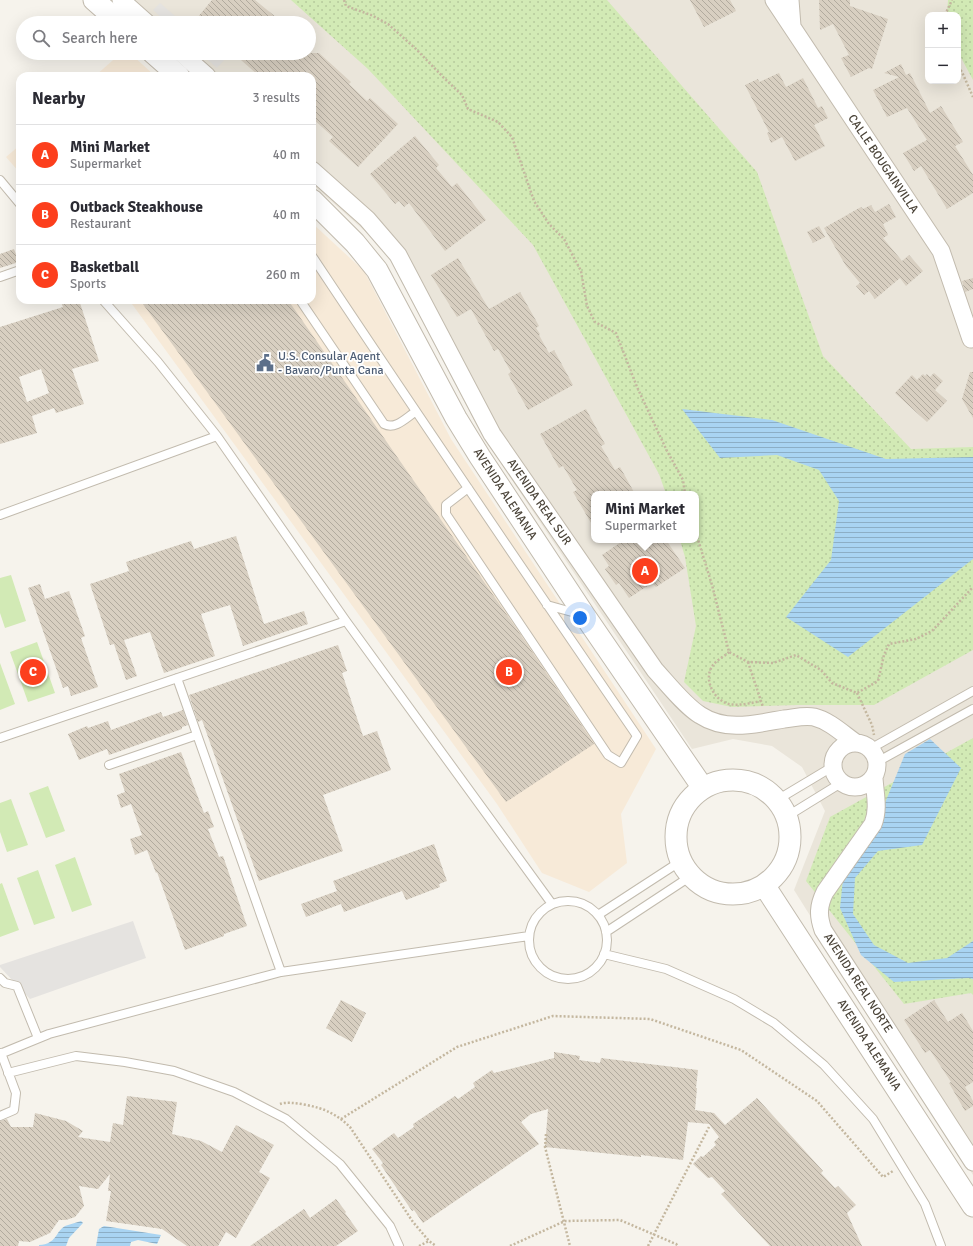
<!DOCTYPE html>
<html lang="en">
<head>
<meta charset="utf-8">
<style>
  body { margin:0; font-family:Signika,sans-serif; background:#f7f7f7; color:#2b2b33 }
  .controls { position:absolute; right:12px; top:12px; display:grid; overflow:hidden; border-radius:8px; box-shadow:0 4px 16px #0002 }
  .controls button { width:36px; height:36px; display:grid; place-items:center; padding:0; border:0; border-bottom:1px solid #e1e1e2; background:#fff; color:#2b2b33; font:20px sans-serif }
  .you { position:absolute; left:580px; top:618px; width:14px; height:14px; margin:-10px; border:3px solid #fff; border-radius:50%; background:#1a73e8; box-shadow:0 0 0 6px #1a73e833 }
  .badge { display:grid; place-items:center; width:26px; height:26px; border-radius:50%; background:#fc3f1d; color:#fff; font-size:13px; font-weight:700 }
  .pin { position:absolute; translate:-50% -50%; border:2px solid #fff; box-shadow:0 1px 4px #0006 }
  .popup { position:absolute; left:591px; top:491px; width:108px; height:52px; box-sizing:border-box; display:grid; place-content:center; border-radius:8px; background:#fff; filter:drop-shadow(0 1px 3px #0005); font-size:13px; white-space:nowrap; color:#7c7c81 }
  .popup b { font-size:15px; color:#2b2b33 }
  .popup::after { content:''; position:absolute; left:50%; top:100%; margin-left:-8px; border:8px solid transparent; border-top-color:#fff }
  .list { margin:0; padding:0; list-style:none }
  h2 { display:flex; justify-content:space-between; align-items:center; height:52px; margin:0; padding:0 16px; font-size:17px }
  h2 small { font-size:13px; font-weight:400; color:#7c7c81 }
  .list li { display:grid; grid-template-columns:26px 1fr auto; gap:12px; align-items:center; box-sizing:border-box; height:60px; padding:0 16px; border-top:1px solid #e1e1e2 }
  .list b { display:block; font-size:15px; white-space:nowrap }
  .list p { margin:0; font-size:13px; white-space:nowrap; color:#7c7c81 }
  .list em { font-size:13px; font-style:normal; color:#7c7c81 }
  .icon { flex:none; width:22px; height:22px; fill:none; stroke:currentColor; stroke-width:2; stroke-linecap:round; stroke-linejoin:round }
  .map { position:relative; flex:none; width:973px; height:1246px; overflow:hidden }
  .search { position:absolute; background:#fff; box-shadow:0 4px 16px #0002; left:16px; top:16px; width:300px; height:44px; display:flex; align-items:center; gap:10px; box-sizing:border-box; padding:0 14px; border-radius:22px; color:#7c7c81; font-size:15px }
  .panel { position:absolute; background:#fff; box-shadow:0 4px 16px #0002; left:16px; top:72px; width:300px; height:232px; border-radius:12px }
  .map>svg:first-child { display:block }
  .residential { fill:#eae5da; fill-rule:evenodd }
  .commercial { fill:#f7ead8 }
  .grass { fill:url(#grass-dots) }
  .pitch { fill:#d2eab5 }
  .parking { fill:#e5e3e0 }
  .water { fill:url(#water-rules) }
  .building { fill:url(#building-back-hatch); fill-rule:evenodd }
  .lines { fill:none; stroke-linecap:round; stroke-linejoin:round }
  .service-casing { stroke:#c2bbae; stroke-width:10 }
  .minor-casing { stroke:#c2bbae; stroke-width:19 }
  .tertiary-casing { stroke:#c2bbae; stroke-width:23 }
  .path { stroke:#c4b79f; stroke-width:2.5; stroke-dasharray:2 2; stroke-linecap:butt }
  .service { stroke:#fff; stroke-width:8 }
  .minor { stroke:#fff; stroke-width:17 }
  .tertiary { stroke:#fff; stroke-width:21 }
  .labels { text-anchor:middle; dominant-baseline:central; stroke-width:3.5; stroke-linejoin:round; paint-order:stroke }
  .street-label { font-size:12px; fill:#4b4439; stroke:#fff }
  .service-label { font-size:12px; fill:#4e5e75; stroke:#fff; text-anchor:start }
</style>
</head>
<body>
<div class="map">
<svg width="973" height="1246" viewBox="0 0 973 1246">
  <defs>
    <pattern id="grass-dots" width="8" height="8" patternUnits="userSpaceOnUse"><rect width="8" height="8" fill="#d2eab5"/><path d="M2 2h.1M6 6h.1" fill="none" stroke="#b6ca9c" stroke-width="1.8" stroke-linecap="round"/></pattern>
    <pattern id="water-rules" width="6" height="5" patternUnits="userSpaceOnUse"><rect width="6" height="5" fill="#a9d4f2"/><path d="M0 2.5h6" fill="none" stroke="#8caec5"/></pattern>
    <pattern id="building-back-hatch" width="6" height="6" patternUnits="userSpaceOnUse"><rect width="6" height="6" fill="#d8cfc1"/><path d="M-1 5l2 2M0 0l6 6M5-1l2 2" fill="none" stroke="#b1aa9e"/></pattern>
  </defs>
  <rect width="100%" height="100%" fill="#f6f3ec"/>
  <!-- residential -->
  <path class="residential" d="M105 0H973V1175L794 890 825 811 802 767 772 746 733 739 692 749 481 434 385 249 312 184V76H191L165 53H309V23H131ZM928 15H958V81H928ZM594 494H696V540H594Z"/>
  <!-- commercial -->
  <path class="commercial" d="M121 53H130L155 76H95Z
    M20 145V173L6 157Z
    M312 223 364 271 451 439 656 749 621 814 627 863 589 892 542 873 497 804 129 300H312Z"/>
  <!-- grass -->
  <path class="grass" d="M291 0H607L757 172 823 356 911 449 973 447V650L874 705H798L732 707 703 701 684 682 696 626 685 557 680 540H696V494H666L659 474 533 245 368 69Z
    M948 0H973V80L958 52V15H947Z
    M973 738V995L971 993 904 1004 806 881 830 817Z"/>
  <!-- pitch -->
  <path class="pitch" d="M11 575 26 621 5 628 0 613V578Z
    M37 642 55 693 28 702 10 652Z
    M0 663 15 704 0 710Z
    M48 786 65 831 46 838 29 793Z
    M11 799 28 845 7 852 0 832V803Z
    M75 857 92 905 72 912 55 865Z
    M38 870 55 918 34 925 17 878Z
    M2 883 19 930 0 937V884Z"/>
  <!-- parking -->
  <path class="parking" d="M160 3 183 23H167L153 10Z
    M200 53H217L224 60 217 68Z
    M133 921 146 958 30 999 0 967V965Z"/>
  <!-- water -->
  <path class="water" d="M682 409 772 420 886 459 973 457V559L848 657 786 617 831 560 839 501 819 470 777 455 720 458Z
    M930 739 961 768 922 845 878 851 855 878 853 914 874 945 908 963 947 958 973 941V979L969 978 894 982 861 955 840 908 843 879 878 820 905 754Z
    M81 1221 83 1223 69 1238 66 1246H39V1245C57 1244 55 1232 65 1226 70 1224 76 1223 81 1221Z
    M104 1226 161 1235 157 1244 138 1240 131 1242 130 1246H96L99 1229Z"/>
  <!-- building -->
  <path class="building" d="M212 0H255L283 23H193Z
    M690 0H730L736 11 704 27Z
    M819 0H850V6L888 19 872 69 869 68 851 77 841 58 849 55 833 24 820 30Z
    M248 53H319L351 82 349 84 367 101 370 98 398 124 358 167 329 141 333 137 312 118V76H259L241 60Z
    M901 64 906 75 910 73 930 113 941 106 963 142 955 146 973 175V193L947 209 921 166 914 171 903 153 927 140 907 108 887 117 873 90 899 77 884 73Z
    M779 73 786 87 803 78 818 108 822 106 828 118 814 125 825 146 795 161 782 137 771 143 767 133 769 132 745 85 758 79 759 82Z
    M415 136 439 165 436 168 452 187 457 183 486 220 445 251 409 203 404 207 399 201 395 204 370 174Z
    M889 204 896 217 883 224 888 235 883 238 902 261 909 255 923 271 906 286 900 278 875 299 869 291 864 295 856 286 860 283 846 266 824 228 861 207 863 209 871 205 875 212Z
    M819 226 825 237 813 243 807 232Z
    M14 249 19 262 0 268V254Z
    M458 258 489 309 520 292 539 326 536 328 540 334 539 335 549 353 554 350 573 385 528 410 508 374 511 372 498 349 494 351 471 309 457 317 431 275Z
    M973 278V289L965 292 962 281Z
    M60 300H79L99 361 72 369 84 404 56 413 54 408 32 416 37 433 0 444V327L63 307ZM41 369 49 393 27 402 19 377Z
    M140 300H288L512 622 594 744 506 802Z
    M970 372H973V418L962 399Z
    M934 373 943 381 935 390 947 401 927 422 895 393 912 375 917 380 923 374 925 376 927 374 930 377Z
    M586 409 605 444 601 446 615 470 620 467 635 494H594V528L573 492 577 490 563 466 559 468 540 434Z
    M236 536 264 624 304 611 308 624 243 646 230 605 201 614 215 656 164 673 150 632 124 640 137 676 126 680 114 644 110 645 90 584 129 571 126 562 191 541 194 549Z
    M624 540H666L685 568 656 587 652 583 629 598 619 583 616 585 605 569 609 566 602 555Z
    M40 584 45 599 69 591 85 636 81 638 98 687 71 696 68 686 63 688 28 588Z
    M338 645 347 671 342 673 363 736 377 731 391 770 323 795 343 851 259 881 202 720 198 722 189 695Z
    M183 710 188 725 182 727V729L109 755 107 749 79 760 68 734 87 726 88 728 108 721 111 730 161 712 163 717Z
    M181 752 204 813 208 811 214 827 208 829 219 857 223 856 247 926 224 934V936L185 950 157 872 156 873 147 850 135 855 130 839 142 835 131 804 121 808 117 795 125 792 119 774Z
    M434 844 447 881 439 884 440 887 406 900 402 891 344 912 341 904 306 917 301 904 337 891 333 881Z
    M341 1000 366 1013 352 1042 326 1028Z
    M934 1000 948 1022 962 1013 973 1031V1082L965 1087 973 1101V1106L965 1111 949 1083 951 1082 930 1050 925 1053 904 1020Z
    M554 1052 580 1056 579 1060 600 1063 601 1058 698 1070 696 1088H697L695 1110 714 1113 725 1125 757 1098 823 1171 821 1173 835 1188 838 1186 856 1205 847 1213 862 1246H770L721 1194 725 1191 712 1177 708 1178 693 1164 701 1156 703 1157 716 1145 714 1142 719 1137 709 1124 688 1122 683 1160 641 1155V1157L545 1147 548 1109 531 1114 521 1122 539 1144 423 1223 414 1210 412 1211 381 1165 383 1163 372 1149 394 1133 398 1138 414 1127 413 1124 455 1096 458 1099 475 1087 473 1083 492 1070 494 1073 554 1058Z
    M127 1096 177 1102 172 1134 201 1141 222 1152 236 1125 274 1145 259 1172 270 1178 236 1238 226 1232 218 1246H187L162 1229 106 1221 111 1191H108L110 1174 98 1189 79 1186 84 1206 75 1217 66 1220H59L50 1233 30 1242 19 1241 18 1246H0V1121L7 1119 11 1127H33L35 1113 66 1121 83 1131 78 1137 110 1142 113 1123 123 1125Z
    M336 1199 346 1212 345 1213 358 1231 336 1246H250L304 1209 310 1218Z"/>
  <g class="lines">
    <!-- service casing -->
    <g class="service-casing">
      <path id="service" d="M0 180 20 204
        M312 256C419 417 528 577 637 736L621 763 608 755 446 514V505L468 488
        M0 277 20 270
        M103 300 158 362 217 436 346 621 552 904
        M300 300 384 424C395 430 406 418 415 412
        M0 515 217 436
        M547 605 579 614
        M177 678 281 972
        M0 738 346 621
        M870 749 973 691
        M877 762 973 709
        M109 765 197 735
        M777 800 832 767
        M786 817 841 783
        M529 940a39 39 0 1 1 78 0a39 39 0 1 1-78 0Z
        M598 915 681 861
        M606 932 691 876
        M604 954 666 969 734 999 774 1023 824 1065 873 1119 925 1204 941 1246
        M0 978 5 983 17 986 38 1038
        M0 1054 49 1034 281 972 529 936
        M8 1073 76 1056 125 1062 174 1071 234 1092 286 1119 340 1164 390 1226 399 1246
        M0 1116 14 1110 16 1093 1 1053"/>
    </g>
    <!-- minor casing -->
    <g class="minor-casing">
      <path id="minor" d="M121 0 147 23
        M774 0 941 251 971 339
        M790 0 792 26
        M181 53 207 76
        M312 170 367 219 398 255 492 434 655 670C667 683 685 706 700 715 726 732 755 724 784 719 794 718 804 715 814 717 830 721 843 734 856 743
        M833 765a22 22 0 1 1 44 0a22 22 0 1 1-44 0Z
        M874 778C875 794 879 809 873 824L825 892C818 906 818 916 823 930L973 1162"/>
    </g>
    <!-- tertiary casing -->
    <g class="tertiary-casing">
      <path id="tertiary" d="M94 0 120 23
        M153 53 179 76
        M312 200 355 243 377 270 456 418 480 457 585 616 703 788
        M676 837a57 57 0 1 1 114 0a57 57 0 1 1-114 0Z
        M764 885 973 1206"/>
    </g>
    <!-- path -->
    <path class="path" d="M344 0 346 6 371 15 388 24 416 49 443 77 462 95 468 109 498 122 512 137 534 201 549 224 564 239 581 271 587 306 595 322 616 333 637 387 667 451 683 480 685 494
      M945 15 952 0
      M958 67 962 72 973 97
      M696 533 712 585 729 652 748 662 773 663 796 655 821 670 832 683 857 693 878 681 884 655 889 644 916 639 932 631 973 587
      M729 652C725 656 718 659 714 664 702 677 713 700 729 704 739 706 751 703 761 701
      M748 662 763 707
      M857 693 872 725 874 735
      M280 1104C290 1100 320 1107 329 1112 337 1116 344 1121 350 1127L413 1222 429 1241 436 1246
      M341 1119 457 1047 553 1016 650 1019 741 1050 817 1101 883 1177 893 1171
      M546 1134 545 1147 570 1246
      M419 1246 429 1241
      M510 1246 565 1221 620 1220 676 1244 678 1246
      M648 1246 709 1127"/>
    <!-- service -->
    <use href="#service" class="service"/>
    <!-- minor -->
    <use href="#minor" class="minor"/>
    <!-- tertiary -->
    <use href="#tertiary" class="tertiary"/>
  </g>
  <!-- icons -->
  <defs>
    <g id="civic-bare" transform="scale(1.38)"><path d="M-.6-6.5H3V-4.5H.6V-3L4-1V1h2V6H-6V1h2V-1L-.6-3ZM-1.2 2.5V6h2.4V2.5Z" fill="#5c6f8a" stroke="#fff" stroke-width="2.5" paint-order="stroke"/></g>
  </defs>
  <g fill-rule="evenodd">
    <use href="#civic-bare" x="265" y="363"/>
  </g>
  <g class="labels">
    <!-- street labels -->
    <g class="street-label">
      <text transform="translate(883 164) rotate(56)">CALLE BOUGAINVILLA</text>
      <text transform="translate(505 494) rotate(57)">AVENIDA ALEMANIA</text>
      <text transform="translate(539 502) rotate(55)">AVENIDA REAL SUR</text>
      <text transform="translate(858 983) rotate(57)">AVENIDA REAL NORTE</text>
      <text transform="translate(869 1045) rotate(57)">AVENIDA ALEMANIA</text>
    </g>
    <!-- service labels -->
    <g class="service-label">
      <text x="278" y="356">U.S. Consular Agent<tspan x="278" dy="14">- Bavaro/Punta Cana</tspan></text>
    </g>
  </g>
</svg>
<div class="controls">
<button>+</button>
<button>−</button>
</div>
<div class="you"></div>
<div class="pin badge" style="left:645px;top:571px">A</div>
<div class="popup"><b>Mini Market</b>Supermarket</div>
<div class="pin badge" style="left:509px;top:672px">B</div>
<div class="pin badge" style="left:33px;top:672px">C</div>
<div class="search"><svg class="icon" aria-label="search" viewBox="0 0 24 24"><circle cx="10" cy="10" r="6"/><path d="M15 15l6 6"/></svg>Search here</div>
<section class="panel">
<h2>Nearby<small>3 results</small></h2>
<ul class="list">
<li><span class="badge">A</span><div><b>Mini Market</b><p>Supermarket</p></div><em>40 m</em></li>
<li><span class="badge">B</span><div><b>Outback Steakhouse</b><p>Restaurant</p></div><em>40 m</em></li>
<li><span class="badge">C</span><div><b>Basketball</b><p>Sports</p></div><em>260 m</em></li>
</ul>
</section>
</div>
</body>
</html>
